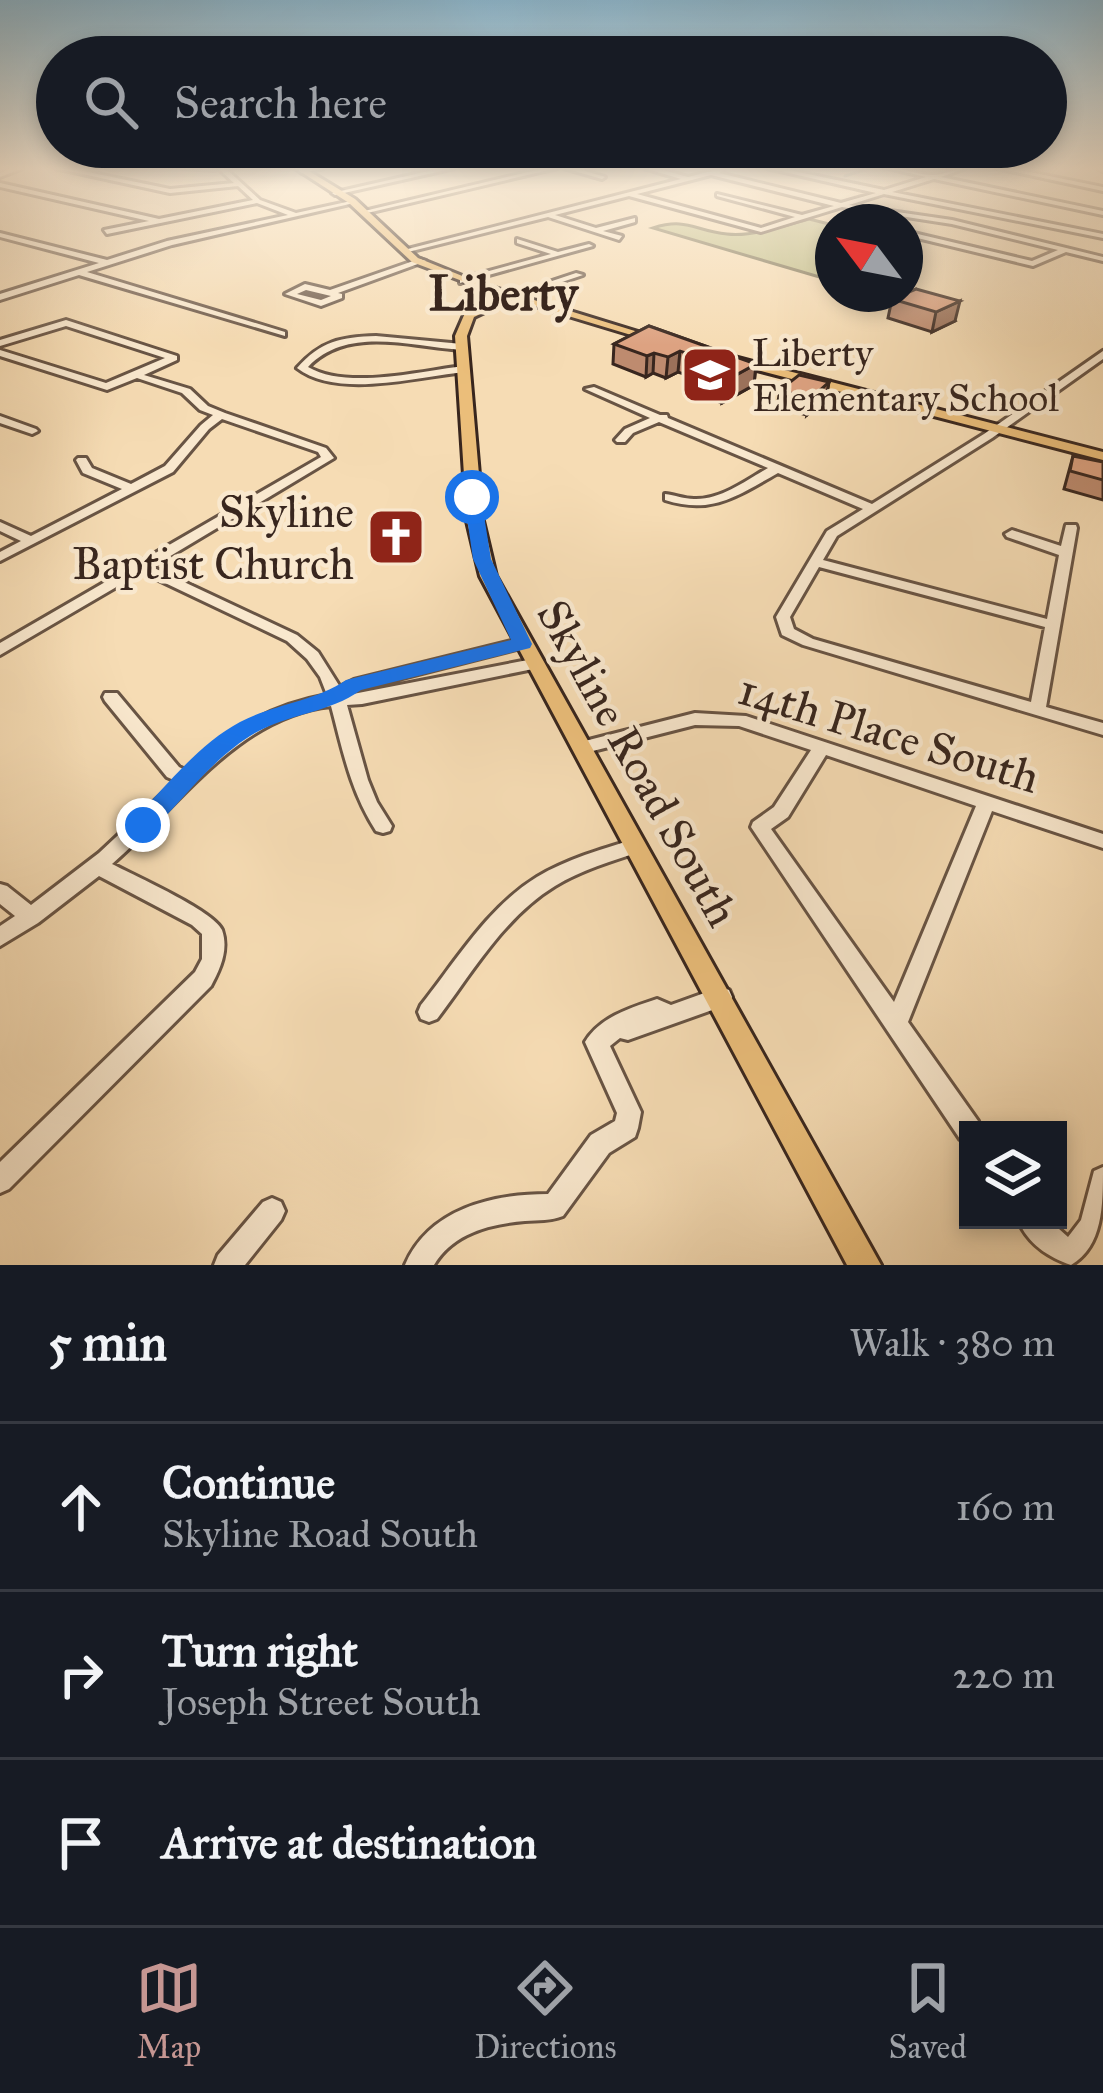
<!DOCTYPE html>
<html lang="en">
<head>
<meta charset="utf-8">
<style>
  body { margin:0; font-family:"IM FELL Great Primer",serif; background:#242831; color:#f1f3f6 }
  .controls { position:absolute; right:36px; bottom:36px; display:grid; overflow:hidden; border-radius:0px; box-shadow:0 6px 18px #0003 }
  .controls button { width:108px; height:108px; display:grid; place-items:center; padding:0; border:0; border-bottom:3px solid #363941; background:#171b24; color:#f1f3f6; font:60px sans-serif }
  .compass { position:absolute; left:815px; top:204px; width:108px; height:108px; border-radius:50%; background:#171b24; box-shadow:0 6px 18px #0003; rotate:302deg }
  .stop { position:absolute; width:36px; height:36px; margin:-27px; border:9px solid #1a73e8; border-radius:50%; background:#fff }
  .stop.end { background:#1a73e8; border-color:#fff; box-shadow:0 3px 12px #0008 }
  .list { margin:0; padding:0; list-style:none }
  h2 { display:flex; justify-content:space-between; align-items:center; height:156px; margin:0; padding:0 48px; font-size:51px }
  h2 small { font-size:39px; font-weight:400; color:#9ea1a6 }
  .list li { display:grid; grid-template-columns:78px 1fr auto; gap:36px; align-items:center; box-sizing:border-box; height:168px; padding:0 48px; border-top:3px solid #363941 }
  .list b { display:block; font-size:45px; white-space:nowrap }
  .list p { margin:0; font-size:39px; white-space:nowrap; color:#9ea1a6 }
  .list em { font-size:39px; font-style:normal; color:#9ea1a6 }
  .icon { flex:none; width:66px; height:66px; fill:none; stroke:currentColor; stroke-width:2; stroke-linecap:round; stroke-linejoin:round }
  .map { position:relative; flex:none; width:1103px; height:1265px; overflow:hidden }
  .search { position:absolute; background:#171b24; box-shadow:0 6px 18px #0003; left:36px; right:36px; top:36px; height:132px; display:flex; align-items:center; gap:30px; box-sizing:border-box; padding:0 42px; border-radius:66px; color:#9ea1a6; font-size:45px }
  .sheet { height:660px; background:#171b24 }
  nav { display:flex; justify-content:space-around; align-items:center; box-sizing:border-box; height:168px; border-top:3px solid #363941; background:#171b24; font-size:33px; color:#9ea1a6 }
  nav a { display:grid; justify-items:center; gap:6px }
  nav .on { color:#c59692 }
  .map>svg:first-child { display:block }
  .green { fill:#c1bf89; stroke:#7c7254; stroke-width:3 }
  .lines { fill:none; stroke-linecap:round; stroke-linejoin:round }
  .stream { stroke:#758073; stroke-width:3 }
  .minor-casing { stroke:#685444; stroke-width:6 }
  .major-casing { stroke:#38261e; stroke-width:6 }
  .minor { fill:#f9e8ce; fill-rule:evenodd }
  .major { fill:#ebbe7a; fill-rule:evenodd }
  .wall { fill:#be8b6f; stroke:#38261e; stroke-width:3 }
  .shaded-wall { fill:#9b715a; stroke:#38261e; stroke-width:3 }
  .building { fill:#dda281; stroke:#38261e; stroke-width:3 }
  .route { fill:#1a73e8 }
  .labels { text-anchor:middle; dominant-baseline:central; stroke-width:9; stroke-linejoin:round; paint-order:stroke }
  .far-poi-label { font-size:39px; fill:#38261e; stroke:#f9e8ce; text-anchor:start }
  .poi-label { font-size:45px; fill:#38261e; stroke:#f9e8ce; text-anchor:end }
  .street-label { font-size:45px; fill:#38261e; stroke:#f9e8ce }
  .far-district-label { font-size:48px; font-weight:bold; fill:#38261e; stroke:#f9e8ce }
</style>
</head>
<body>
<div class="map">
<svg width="1103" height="1265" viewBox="0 0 1103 1265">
  <rect width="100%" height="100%" fill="#f6dcb4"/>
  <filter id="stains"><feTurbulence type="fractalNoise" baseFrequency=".00167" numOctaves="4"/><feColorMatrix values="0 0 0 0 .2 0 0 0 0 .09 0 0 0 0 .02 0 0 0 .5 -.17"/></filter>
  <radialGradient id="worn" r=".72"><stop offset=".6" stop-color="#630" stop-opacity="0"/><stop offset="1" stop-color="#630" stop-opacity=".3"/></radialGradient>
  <!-- green -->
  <path class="green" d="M809 219 833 225V281L653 228C687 217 695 231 727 234 751 237 784 226 809 219Z"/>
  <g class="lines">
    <!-- stream -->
    <path class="stream" d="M845 176 870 168"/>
    <!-- minor casing -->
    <g class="minor-casing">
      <path id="minor" d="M13 168H23L0 177V173Z
        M55 168H68L170 189 234 183 218 168H225L260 200 296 213 351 201 354 203 172 245 87 272 285 332V336L79 275 0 300V294L99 263 0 237V233L107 260 167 241 288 215 257 203 107 234 104 230 149 221 0 187V183L159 219 253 200 238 186 170 193Z
        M182 168H218L215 170Z
        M308 168H324L302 173 299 171Z
        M442 168H455L335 195 332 193Z
        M545 168H557L363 214 360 212Z
        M564 168H575L605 177 602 179Z
        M644 168H655L688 177 720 169 723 171 719 173 841 203 876 193 767 168H779L884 190 926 177 888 168C903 168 918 175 933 175 944 175 954 169 966 168L941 177 1103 211V215L934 179 892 192 1103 234V238L884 194 849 205 952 220 1103 257V261L1066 252 1033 266 905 235V231L1032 261 1058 250 952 224 842 207 761 232 629 196 555 215 596 228 635 218V222L603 231 622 236 619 240 548 217 408 252 404 250 681 179ZM711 175 834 206 802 215 717 194V196L795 217 761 228 637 194Z
        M997 168H1010L1103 187V191Z
        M1097 168H1103V171Z
        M517 239 558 252 589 244 593 246 460 283V279L551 254 517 243Z
        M419 259 426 261 338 293 342 294V298L321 306 285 294 305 284 330 290ZM306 290 331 296 321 300 297 294Z
        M576 273 583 275 514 298 507 296Z
        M66 320 177 356V360L144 375 190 389 208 406 225 413 326 448 334 458 152 567 297 635 318 652 340 687 354 680 523 638 531 643 528 646 359 689 353 694 533 659 541 664 533 669 362 704 347 705 368 780 377 802 392 826 390 831 383 833 376 831C350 790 343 751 331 706 237 716 178 807 112 864 133 875 214 911 222 930 229 950 220 969 211 986L9 1189 0 1193V1162L195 972 202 959V934L192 925 99 876 38 923 0 946V926L15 916 0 904V884L7 886 31 905 99 853 176 781 167 777 105 701 103 697 105 693H117L179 767 187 771C230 730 268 706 327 695L320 677 307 659 287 641 142 572 0 655V643L321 457 318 452 222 419 209 429 173 472 0 561V552L21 541 0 531V522L31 536 122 489 83 473 76 460 78 458H86L92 468 131 484 165 466 201 425 213 415 200 410 182 393 137 378 107 390 0 356V350L106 383 165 358 66 326 0 346V340Z
        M376 336 462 344 467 347 462 350C411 347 348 325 308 367 347 390 420 371 464 366L469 369 464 372C416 377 337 399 297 368 321 341 341 337 376 336Z
        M1103 351V359L992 438 837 536 823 560 1047 619 1059 555 1007 537 1005 534 1012 530 1061 546 1066 525H1076L1077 528 1046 707 1103 723V735L803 645 782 635 776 617 827 531 863 509 778 473C737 496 712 515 665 500V494C675 495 684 499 694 499 721 500 745 481 768 468L659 422 633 433 625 442H617L615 440 625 429 650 418 585 389 594 387 660 415H667L668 418 872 504 984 434ZM819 567 1045 627 1031 702 813 639 794 629 790 617Z
        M0 416 36 429 38 431 32 434 0 423Z
        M695 713 746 716 1103 834V848L992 811 908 1022 978 1121 981 1130H968V1142L960 1139 751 827 753 822 774 807 811 750 739 726 695 725 581 754 575 752 572 748 575 744 581 742ZM826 755 976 806 894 1002 771 829 788 817Z
        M635 839 642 841 645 846 642 851C612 861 581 870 555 886 504 917 472 973 437 1019L429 1022 421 1019 418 1012 421 1005C456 961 488 907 537 877 567 859 602 849 635 839Z
        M721 987 729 990 732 997 729 1004 628 1040 620 1038 610 1046 641 1112 638 1128 635 1137 609 1153 563 1216C551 1221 539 1220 525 1221 490 1224 453 1233 434 1265H405C429 1209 492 1194 548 1194L591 1135 615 1121 617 1113 585 1042C600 1017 630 1008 657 999L671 1005Z
        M1103 1167C1103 1206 1103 1246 1071 1265 1048 1257 1028 1244 1018 1220H1049L1068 1237 1081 1220 1094 1171Z
        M272 1198 281 1202 285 1211 281 1220 245 1265H214L218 1255 263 1202Z"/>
    </g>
    <!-- major casing -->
    <g class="major-casing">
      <path id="major" d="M295 168H304L355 199 418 258 482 284 661 339 651 341 512 299 474 317 467 336 483 521 496 576 881 1265H847L480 576 467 521 455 336 465 313 502 296 412 262 349 203Z
        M734 357 1103 452V460L730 363 728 361Z"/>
    </g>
    <!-- minor -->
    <use href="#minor" class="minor"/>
    <!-- major -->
    <use href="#major" class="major"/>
  </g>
  <!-- wall -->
  <path class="wall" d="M916 289 955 321 932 332 888 318 892 299Z
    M649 326 756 364 754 385 722 403 698 393 699 379 678 372 666 378 653 373 646 377 613 364 614 344Z
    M829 382 826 398 807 415 777 407 780 390Z
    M1073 456 1103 462V500L1064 489Z"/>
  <!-- shaded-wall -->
  <path class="shaded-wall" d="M960 301 955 321 932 332 936 312Z
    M680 351 678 372 666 378 668 357Z
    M654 353 653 373 646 377 647 356Z
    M756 364 754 385 722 403 725 381Z
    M829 382 826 398 807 415 810 399Z"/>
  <!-- building -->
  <path class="building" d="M916 289 960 301 936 312 892 299Z
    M649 326 756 364 725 381 700 372 716 363 680 351 668 357 654 353 647 356 614 344Z
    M799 375 829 382 810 399 780 390Z
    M1073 456 1103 462V480L1070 471Z"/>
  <!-- sky -->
  <linearGradient id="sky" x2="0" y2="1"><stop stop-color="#8ab7d0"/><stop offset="0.49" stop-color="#fbefdd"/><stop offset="1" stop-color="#fbefdd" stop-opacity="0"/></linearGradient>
  <rect width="1103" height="345" fill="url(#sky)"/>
  <!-- route -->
  <path class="route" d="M472 492 481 497 491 559 532 644 530 648 361 690C329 713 288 714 255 733 215 756 184 798 152 831H135V818C167 785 199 744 240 722 274 704 314 702 346 680L511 640 473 559 464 497Z"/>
  <!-- icons -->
  <defs>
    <g id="school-square" transform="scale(3)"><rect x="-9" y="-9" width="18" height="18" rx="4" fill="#8f2418" stroke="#f9e8ce"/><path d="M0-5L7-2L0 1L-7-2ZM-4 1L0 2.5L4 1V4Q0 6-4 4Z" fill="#fff"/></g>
    <g id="church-square" transform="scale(3)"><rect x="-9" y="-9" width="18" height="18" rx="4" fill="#8f2418" stroke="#f9e8ce"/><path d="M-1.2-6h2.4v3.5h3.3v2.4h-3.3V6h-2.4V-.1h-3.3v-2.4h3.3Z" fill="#fff"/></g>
  </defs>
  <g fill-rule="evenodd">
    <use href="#school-square" x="710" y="375"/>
    <use href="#church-square" x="396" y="537"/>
  </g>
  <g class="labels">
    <!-- far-poi labels -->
    <g class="far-poi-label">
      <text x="752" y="353">Liberty<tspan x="752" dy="45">Elementary School</tspan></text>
    </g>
    <!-- poi labels -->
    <g class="poi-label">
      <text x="354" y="511">Skyline<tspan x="354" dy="52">Baptist Church</tspan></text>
    </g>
    <!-- street labels -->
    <g class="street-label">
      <text transform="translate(889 733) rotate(17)">14th Place South</text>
      <text transform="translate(638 763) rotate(61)">Skyline Road South</text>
    </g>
    <!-- far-district labels -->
    <g class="far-district-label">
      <text x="503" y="293">Liberty</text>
    </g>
  </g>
  <rect width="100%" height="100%" filter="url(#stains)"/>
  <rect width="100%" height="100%" fill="url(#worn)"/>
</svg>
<div class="controls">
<button><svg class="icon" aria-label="layers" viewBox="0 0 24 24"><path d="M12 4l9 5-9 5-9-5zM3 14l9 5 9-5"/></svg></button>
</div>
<svg class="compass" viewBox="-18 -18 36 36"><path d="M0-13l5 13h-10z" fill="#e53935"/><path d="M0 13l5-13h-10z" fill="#9ea1a6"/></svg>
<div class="stop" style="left:472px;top:497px"></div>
<div class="stop end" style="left:143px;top:825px"></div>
<div class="search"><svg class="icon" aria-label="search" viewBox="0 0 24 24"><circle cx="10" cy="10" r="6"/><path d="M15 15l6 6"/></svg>Search here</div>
</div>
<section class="sheet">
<h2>5 min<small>Walk · 380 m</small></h2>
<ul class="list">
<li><svg class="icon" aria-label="ahead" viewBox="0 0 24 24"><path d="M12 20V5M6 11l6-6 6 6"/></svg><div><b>Continue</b><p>Skyline Road South</p></div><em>160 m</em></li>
<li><svg class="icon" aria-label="right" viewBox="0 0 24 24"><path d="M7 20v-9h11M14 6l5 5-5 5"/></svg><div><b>Turn right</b><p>Joseph Street South</p></div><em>220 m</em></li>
<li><svg class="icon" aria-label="arrive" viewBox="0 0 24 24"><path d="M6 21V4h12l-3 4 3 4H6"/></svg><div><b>Arrive at destination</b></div></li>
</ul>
</section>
<nav>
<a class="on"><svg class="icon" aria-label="map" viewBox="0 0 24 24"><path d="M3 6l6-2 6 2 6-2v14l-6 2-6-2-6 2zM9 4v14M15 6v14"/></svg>Map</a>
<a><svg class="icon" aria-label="directions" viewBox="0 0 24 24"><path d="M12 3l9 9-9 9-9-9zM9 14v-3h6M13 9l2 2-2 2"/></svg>Directions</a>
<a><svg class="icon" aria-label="saved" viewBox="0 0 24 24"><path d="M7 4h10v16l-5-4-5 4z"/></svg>Saved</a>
</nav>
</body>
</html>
